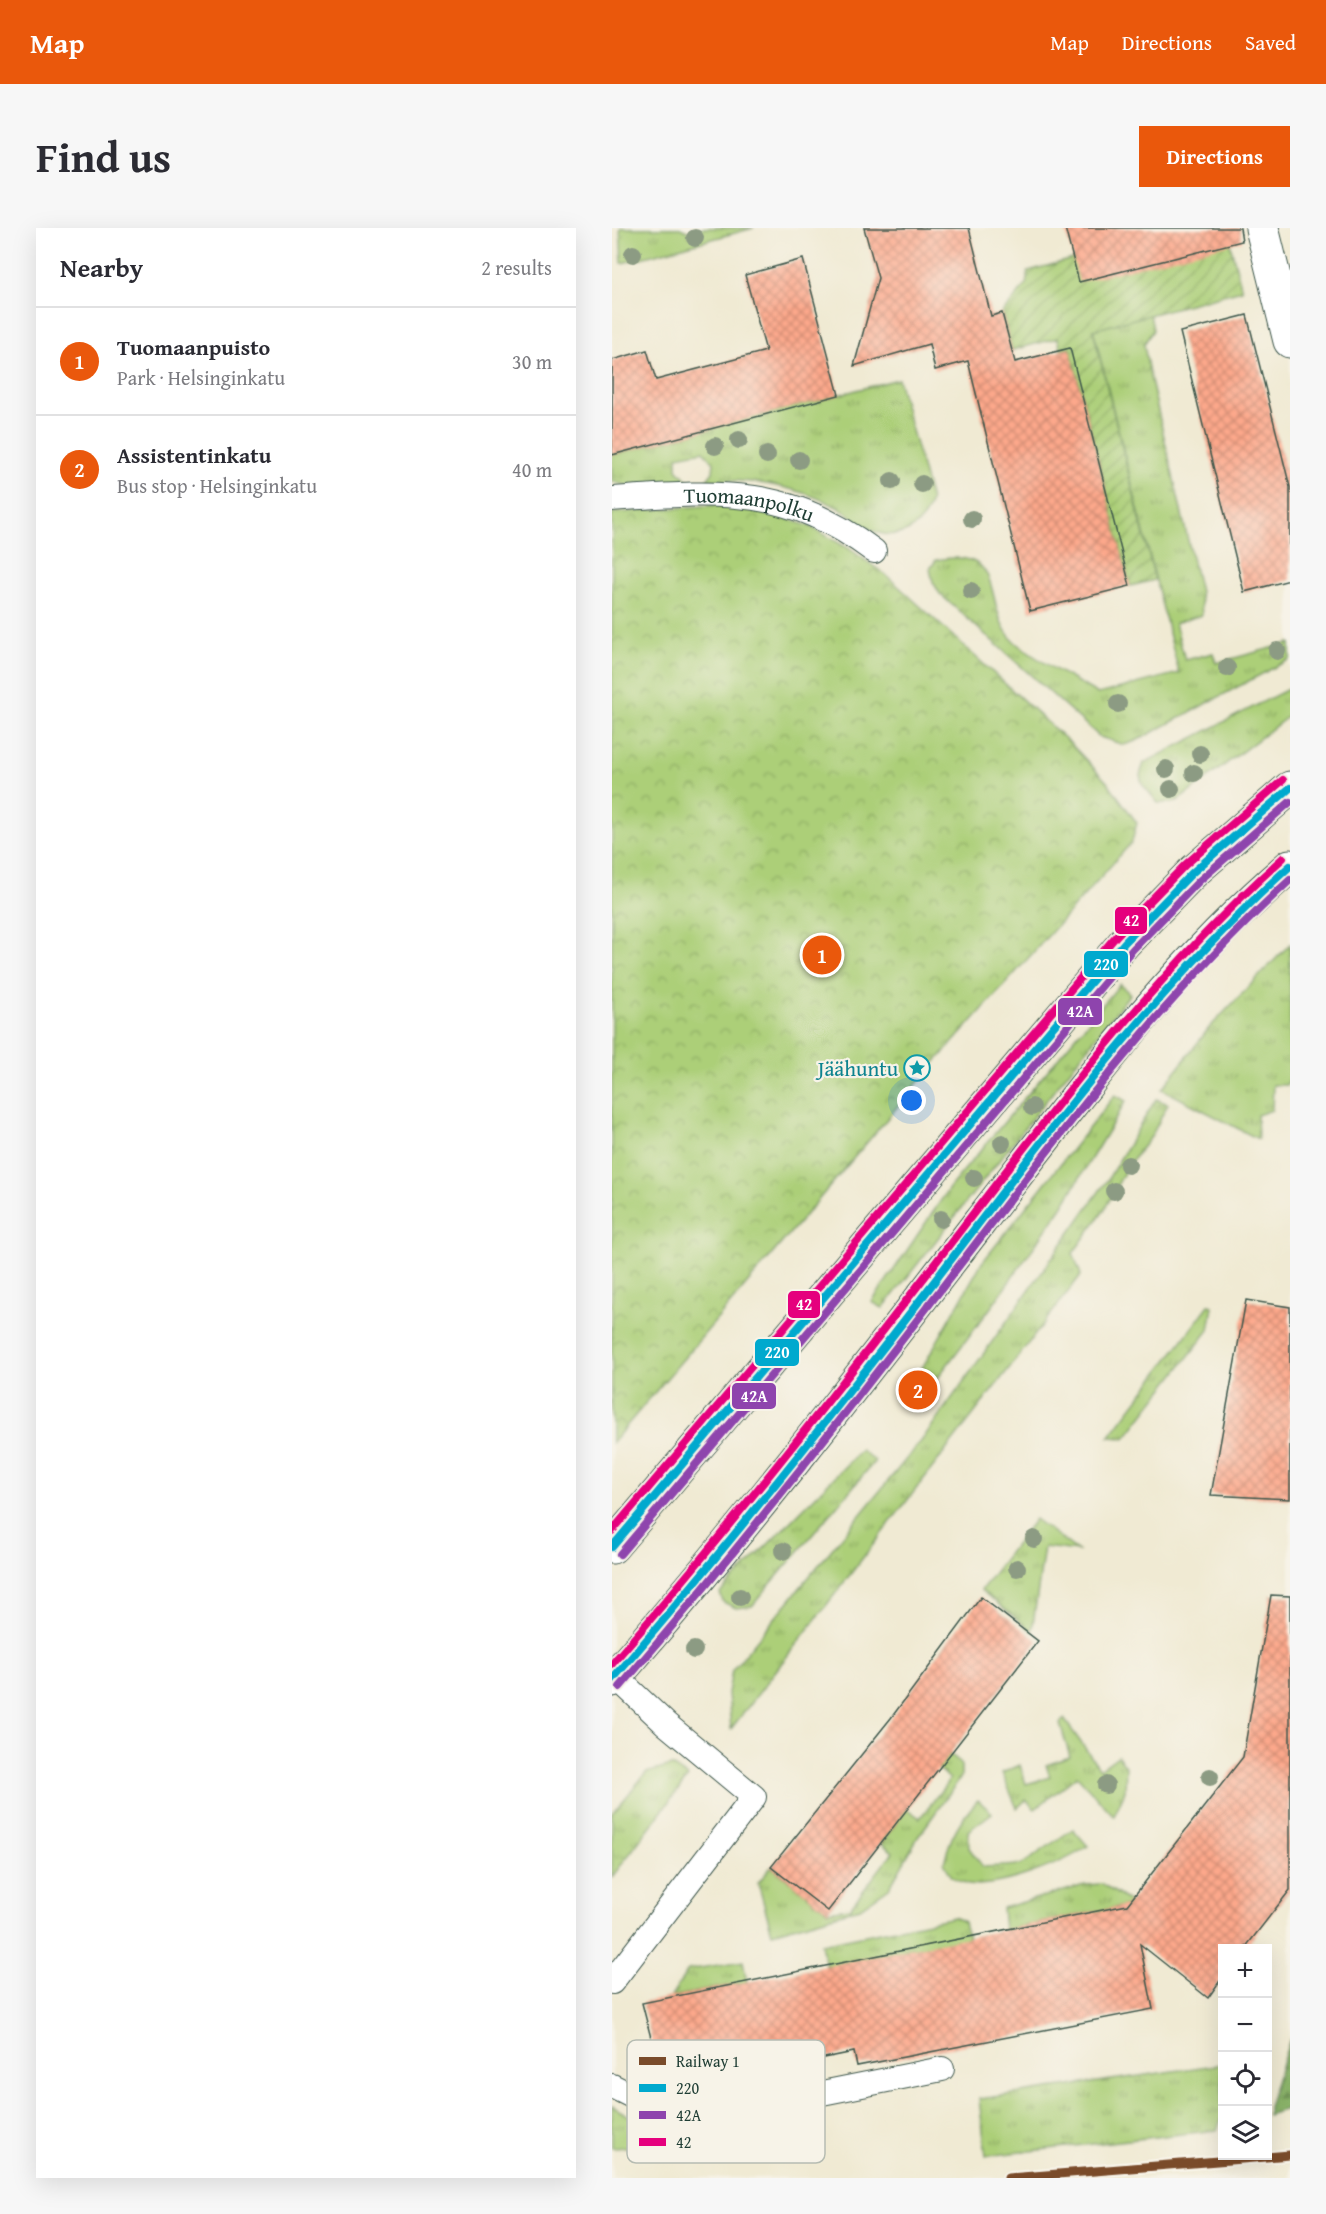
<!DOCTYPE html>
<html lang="en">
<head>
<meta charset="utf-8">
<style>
  body { margin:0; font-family:"Gentium Book Plus",serif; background:#f7f7f7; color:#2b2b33 }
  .controls { position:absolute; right:18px; bottom:18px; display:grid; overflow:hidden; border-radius:0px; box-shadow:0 6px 24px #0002 }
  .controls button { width:54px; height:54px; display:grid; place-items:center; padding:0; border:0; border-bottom:2px solid #e1e1e2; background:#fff; color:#2b2b33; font:30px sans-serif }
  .you { position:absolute; left:300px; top:873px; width:21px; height:21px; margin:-15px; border:4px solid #fff; border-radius:50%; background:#1a73e8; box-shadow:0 0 0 9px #1a73e833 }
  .badge { display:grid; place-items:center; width:39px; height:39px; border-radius:50%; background:#ea580c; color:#fff; font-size:20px; font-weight:700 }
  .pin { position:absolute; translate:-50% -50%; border:3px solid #fff; box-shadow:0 2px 6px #0006 }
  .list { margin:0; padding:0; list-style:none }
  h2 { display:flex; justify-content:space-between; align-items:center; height:78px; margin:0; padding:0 24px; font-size:26px }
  h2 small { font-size:20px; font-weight:400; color:#7c7c81 }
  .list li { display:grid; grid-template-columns:39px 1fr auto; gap:18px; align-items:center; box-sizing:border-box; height:108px; padding:0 24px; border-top:2px solid #e1e1e2 }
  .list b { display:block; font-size:22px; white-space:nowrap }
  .list p { margin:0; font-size:20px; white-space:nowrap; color:#7c7c81 }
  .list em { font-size:20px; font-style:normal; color:#7c7c81 }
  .icon { flex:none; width:33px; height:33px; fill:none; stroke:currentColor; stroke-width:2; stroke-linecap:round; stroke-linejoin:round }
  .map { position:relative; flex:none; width:678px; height:1950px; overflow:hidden; border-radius:0px }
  header { display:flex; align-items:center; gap:36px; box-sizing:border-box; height:84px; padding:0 30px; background:#ea580c; color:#fff }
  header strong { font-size:28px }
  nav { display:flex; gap:33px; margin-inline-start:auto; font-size:21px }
  .intro { display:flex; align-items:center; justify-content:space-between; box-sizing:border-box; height:144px; padding:0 36px }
  h1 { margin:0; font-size:42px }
  .button { padding:15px 27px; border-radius:0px; background:#ea580c; color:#fff; font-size:21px; font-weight:700 }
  main { display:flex; gap:36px; padding:0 36px }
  aside { flex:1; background:#fff; border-radius:0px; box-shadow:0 6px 24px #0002 }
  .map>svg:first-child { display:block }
  .grass { fill:url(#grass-tufts); stroke:#668656; stroke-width:1.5 }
  .forest { fill:url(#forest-firs); stroke:#54784e; stroke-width:1.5 }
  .park { fill:url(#park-crowns); stroke:#668656; stroke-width:1.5 }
  .garden { fill:url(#garden-furrows); stroke:#668656; stroke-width:1.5 }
  .building { fill:url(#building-cross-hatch) }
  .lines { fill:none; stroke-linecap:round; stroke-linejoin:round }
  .lane-casing { stroke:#3e574c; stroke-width:26 }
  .street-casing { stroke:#3e574c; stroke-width:35 }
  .primary-casing { stroke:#3e574c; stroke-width:35 }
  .lane { stroke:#fff; stroke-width:24 }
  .street { stroke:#fff; stroke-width:33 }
  .primary { stroke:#fff; stroke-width:33 }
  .bus-1-casing { stroke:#f7f3e8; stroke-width:12 }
  .bus-2-casing { stroke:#f7f3e8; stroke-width:12 }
  .bus-3-casing { stroke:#f7f3e8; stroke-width:12 }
  .bus-1 { stroke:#00a9ce; stroke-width:8 }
  .bus-2 { stroke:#8e44ad; stroke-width:8 }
  .bus-3 { stroke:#e5007d; stroke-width:8 }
  .rail-1-casing { stroke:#f7f3e8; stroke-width:14 }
  .rail-1 { stroke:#7a4b2a; stroke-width:9 }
  .tree { fill:#8c9b83 }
  .labels { text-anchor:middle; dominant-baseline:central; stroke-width:4.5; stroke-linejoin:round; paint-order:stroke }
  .street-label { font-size:21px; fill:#1f3d34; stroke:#f7f3e8 }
  .culture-label { font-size:21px; fill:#0d838f; stroke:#f7f3e8; text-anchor:end }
  .key { fill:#f7f3e8; stroke:#b6bcb2; stroke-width:1.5 }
  .key-label { font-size:16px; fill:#1f3d34 }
  .line-badge { stroke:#f7f3e8; stroke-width:2 }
  .badge-label { font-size:16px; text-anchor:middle; font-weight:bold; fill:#fff }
</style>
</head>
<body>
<header>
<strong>Map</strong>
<nav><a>Map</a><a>Directions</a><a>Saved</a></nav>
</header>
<div class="intro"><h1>Find us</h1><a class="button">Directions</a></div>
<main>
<aside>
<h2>Nearby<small>2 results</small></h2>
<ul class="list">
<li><span class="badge">1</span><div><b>Tuomaanpuisto</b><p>Park · Helsinginkatu</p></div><em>30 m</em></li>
<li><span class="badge">2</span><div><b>Assistentinkatu</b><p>Bus stop · Helsinginkatu</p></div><em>40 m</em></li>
</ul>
</aside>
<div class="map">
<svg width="678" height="1950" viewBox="0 0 678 1950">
  <defs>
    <pattern id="grass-tufts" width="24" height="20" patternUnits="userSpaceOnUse" patternTransform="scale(1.5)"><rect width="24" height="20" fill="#accf78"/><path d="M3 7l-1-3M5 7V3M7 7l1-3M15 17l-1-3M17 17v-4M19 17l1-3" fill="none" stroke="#8ba963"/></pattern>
    <pattern id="forest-firs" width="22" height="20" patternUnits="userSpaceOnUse" patternTransform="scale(1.5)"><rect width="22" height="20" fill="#89b268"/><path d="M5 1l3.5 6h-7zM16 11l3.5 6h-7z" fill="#6f9256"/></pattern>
    <pattern id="park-crowns" width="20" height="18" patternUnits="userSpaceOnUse" patternTransform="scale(1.5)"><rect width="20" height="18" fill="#accf78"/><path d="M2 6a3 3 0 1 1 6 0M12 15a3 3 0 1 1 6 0" fill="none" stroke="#8ba963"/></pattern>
    <pattern id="garden-furrows" width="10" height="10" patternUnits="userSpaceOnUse" patternTransform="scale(1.5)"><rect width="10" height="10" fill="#accf78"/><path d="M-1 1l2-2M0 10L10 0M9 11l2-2" fill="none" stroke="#8ba963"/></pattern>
    <pattern id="building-cross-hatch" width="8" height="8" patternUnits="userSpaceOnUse" patternTransform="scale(1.5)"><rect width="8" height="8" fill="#fda88b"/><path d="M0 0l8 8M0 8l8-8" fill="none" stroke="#cc8a72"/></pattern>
  </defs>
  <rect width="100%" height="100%" fill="#f7f3e8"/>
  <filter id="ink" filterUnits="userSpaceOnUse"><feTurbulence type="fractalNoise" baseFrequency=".0167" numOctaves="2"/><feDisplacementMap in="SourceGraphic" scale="12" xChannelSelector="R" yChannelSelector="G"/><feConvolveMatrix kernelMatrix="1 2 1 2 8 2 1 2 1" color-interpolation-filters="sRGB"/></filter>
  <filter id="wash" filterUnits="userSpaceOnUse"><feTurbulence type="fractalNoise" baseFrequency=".008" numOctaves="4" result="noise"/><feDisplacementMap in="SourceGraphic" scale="24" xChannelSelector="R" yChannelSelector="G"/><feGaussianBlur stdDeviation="1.35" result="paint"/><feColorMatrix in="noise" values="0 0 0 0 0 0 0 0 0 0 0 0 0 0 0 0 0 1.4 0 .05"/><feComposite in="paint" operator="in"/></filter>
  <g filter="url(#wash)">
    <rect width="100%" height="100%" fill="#f0ead3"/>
    <!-- grass -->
    <path class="grass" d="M8 0H68L77 4 91 0H142L10 35Z
      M538 86 541 102 532 116 536 140 588 364 590 387 563 395 573 432 601 425 604 435 678 415V431L524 513 512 517 488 509 328 366 321 354 318 341 324 332C400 317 367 383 404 415 428 435 460 450 486 466L567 445 481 101Z
      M286 151 319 272C314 293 296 310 272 306 255 304 240 287 225 279 185 258 139 251 95 252L101 244 102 234 91 223 65 228V241L75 252 14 257 0 254V227Z
      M678 460V487L568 571 561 575H546L530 556 528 547 532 535Z
      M678 716V851L674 857H661L660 882 645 887 646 911 550 861 597 800Z
      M508 756 518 766 271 1080 260 1074 338 959Z
      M503 867 514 873 450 979 380 1078 323 1153 309 1142 369 1036Z
      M544 871 556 876 539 909 516 937 491 984 461 1025 469 1047 119 1501 116 1465 120 1442 310 1212 496 951Z
      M597 1077 601 1078 597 1102 513 1210 497 1209Z
      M249 1222 263 1233 140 1378 124 1380 111 1374 108 1365Z
      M423 1291 466 1323 432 1319 420 1403 369 1362Z
      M452 1491 488 1541 506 1528 514 1538 513 1563 502 1588 465 1548 423 1581 414 1572 405 1580 390 1545 408 1537 414 1556 438 1549 434 1537 458 1529 448 1495Z
      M338 1526 349 1535V1549L306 1609 277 1660 248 1680 160 1705 146 1655 159 1639 216 1683 238 1680 281 1624 269 1615 295 1581 308 1590 338 1551 326 1541Z
      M60 1538 76 1549 0 1649V1586L34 1545Z
      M366 1572 380 1585 356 1603 357 1620 371 1639 409 1637 461 1601 476 1618C452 1635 388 1661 357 1656 352 1655 345 1651 340 1649L332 1635C338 1608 348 1592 366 1572Z
      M490 1656 521 1676 392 1702 390 1680 473 1657Z
      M342 1689 352 1694 356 1710 214 1738 209 1716Z
      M131 1733 135 1754 59 1769 76 1742Z
      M610 1836V1889L605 1902 374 1928 367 1871Z
      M0 1878 15 1887 81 1891 87 1915 0 1920Z"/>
    <!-- forest -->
    <path class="forest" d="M678 1811V1880L656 1887V1878Z"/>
    <!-- park -->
    <path class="park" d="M104 277 150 283 197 298 236 320 274 347 457 514 497 556 525 595 520 614 319 839 0 1215V285Z"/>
    <!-- garden -->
    <path class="garden" d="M618 15 630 62 481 102 543 352 518 358 458 120 449 122 446 110 400 122 390 85 414 57 416 43 461 31Z"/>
    <g id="blocks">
      <!-- building -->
      <path class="building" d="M252 0H357L379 88 390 85 403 134 458 120 518 358 418 383 356 133 323 142 317 116 242 138 266 50Z
        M453 0H628L630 13 467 54Z
        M191 31 227 167 0 227V132L35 122 44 152 154 123 133 47Z
        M635 87 678 259V352L632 364 568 104Z
        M634 1072 678 1079V1271L599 1267Z
        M659 1367 678 1368V1662L633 1720H610V1750L596 1770 528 1716 541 1781 245 1838 242 1824 96 1854 93 1842 39 1847V1810L30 1775 515 1677 631 1529Z
        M369 1369 426 1413 216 1683 159 1639 279 1490Z"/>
    </g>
  </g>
  <g filter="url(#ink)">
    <use href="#blocks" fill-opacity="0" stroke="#3e574c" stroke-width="1.5"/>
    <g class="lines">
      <!-- lane casing -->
      <g class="lane-casing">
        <g id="lane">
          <path id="s1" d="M0 271C103 264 174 256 262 323"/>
          <path d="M0 1754 142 1569 54 1496 3 1448"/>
          <path d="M0 1858 36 1876 63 1879 150 1877 330 1841"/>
        </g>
      </g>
      <!-- street casing -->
      <g class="street-casing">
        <path id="street" d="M650 0 678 113"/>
      </g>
      <!-- primary casing -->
      <g class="primary-casing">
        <path id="primary" d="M0 1319 513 714 580 645 678 560
          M0 1452C129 1305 248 1150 367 995 464 870 558 741 678 638"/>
      </g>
      <!-- lane -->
      <use href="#lane" class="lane"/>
      <!-- street -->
      <use href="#street" class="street"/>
      <!-- primary -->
      <use href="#primary" class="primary"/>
      <!-- bus-1 casing -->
      <g class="bus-1-casing">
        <path id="bus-1" d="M0 1319 513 714 580 645 678 560
          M0 1452C113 1322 220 1187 325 1050 435 906 543 760 678 638"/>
      </g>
      <!-- bus-2 casing -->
      <g class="bus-2-casing">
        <path id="bus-2" d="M8 1326 521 721 587 653 678 574
          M8 1459C123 1326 232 1188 339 1048 445 910 549 770 678 652"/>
      </g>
      <!-- bus-3 casing -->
      <g class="bus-3-casing">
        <path id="bus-3" d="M0 1303 505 707 573 637 671 552
          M0 1436C112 1307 217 1173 321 1038 431 895 537 751 671 630"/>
      </g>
      <!-- bus-1 -->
      <use href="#bus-1" class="bus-1"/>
      <!-- bus-2 -->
      <use href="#bus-2" class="bus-2"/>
      <!-- bus-3 -->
      <use href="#bus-3" class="bus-3"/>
      <!-- rail-1 casing -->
      <g class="rail-1-casing">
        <path id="rail-1" d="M396 1950 678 1927"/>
      </g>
      <!-- rail-1 -->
      <use href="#rail-1" class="rail-1"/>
    </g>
    <!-- trees -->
    <g class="tree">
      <circle cx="83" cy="10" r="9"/>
      <circle cx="21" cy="26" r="9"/>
      <circle cx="127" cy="212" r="9"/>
      <circle cx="103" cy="218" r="9"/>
      <circle cx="155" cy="227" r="9"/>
      <circle cx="187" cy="232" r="9"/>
      <circle cx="280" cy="253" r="9"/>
      <circle cx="310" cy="256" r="9"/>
      <circle cx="360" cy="291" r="9"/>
      <circle cx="359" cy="363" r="9"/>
      <circle cx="665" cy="423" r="9"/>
      <circle cx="615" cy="440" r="9"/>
      <circle cx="506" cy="476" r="9"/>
      <circle cx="588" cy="526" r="9"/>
      <circle cx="554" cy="541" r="9"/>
      <circle cx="582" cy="545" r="9"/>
      <circle cx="559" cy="561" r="9"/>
      <circle cx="420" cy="879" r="9"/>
      <circle cx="390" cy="915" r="9"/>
      <circle cx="516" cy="937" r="9"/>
      <circle cx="362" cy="950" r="9"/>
      <circle cx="502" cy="963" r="9"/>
      <circle cx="329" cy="991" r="9"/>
      <circle cx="422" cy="1311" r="9"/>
      <circle cx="171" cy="1323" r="9"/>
      <circle cx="405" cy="1340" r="9"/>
      <circle cx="128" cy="1369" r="9"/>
      <circle cx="82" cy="1422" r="9"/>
      <circle cx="598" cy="1549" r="9"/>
      <circle cx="494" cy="1557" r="9"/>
    </g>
  </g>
  <!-- icons -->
  <defs>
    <g id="sight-ring" transform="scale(1.35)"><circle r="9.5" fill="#f7f3e8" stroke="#0f9aa8" stroke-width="1.5"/><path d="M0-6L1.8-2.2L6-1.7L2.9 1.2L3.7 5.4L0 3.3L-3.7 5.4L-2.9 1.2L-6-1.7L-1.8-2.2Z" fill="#0f9aa8"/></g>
  </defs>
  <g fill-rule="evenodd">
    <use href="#sight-ring" x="305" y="840"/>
  </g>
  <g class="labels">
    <!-- street labels -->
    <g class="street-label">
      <text stroke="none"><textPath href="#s1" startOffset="138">Tuomaanpolku</textPath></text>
    </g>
    <!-- culture labels -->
    <g class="culture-label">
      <text x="286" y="840">Jäähuntu</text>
    </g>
  </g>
  <!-- legend -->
  <rect x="15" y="1812" width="198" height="123" rx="9" class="key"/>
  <rect x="27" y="1829" width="27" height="8" fill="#7a4b2a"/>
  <rect x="27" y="1856" width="27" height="8" fill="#00a9ce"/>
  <rect x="27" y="1883" width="27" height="8" fill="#8e44ad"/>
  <rect x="27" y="1910" width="27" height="8" fill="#e5007d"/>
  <g class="key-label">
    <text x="64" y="1839">Railway 1</text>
    <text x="64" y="1866">220</text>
    <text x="64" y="1893">42A</text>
    <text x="64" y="1920">42</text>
  </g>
  <g class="line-badge">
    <rect x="502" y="678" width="34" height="29" rx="6" fill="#e5007d"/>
    <rect x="471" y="722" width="46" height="28" rx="6" fill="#00a9ce"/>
    <rect x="445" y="769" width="46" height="29" rx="6" fill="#8e44ad"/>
    <rect x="175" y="1062" width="34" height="29" rx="6" fill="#e5007d"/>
    <rect x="142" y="1110" width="46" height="29" rx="6" fill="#00a9ce"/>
    <rect x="119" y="1154" width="46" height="28" rx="6" fill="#8e44ad"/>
  </g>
  <g class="badge-label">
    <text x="519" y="698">42</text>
    <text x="494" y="742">220</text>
    <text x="468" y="789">42A</text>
    <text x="192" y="1082">42</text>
    <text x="165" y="1130">220</text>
    <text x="142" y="1174">42A</text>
  </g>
</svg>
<div class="controls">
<button>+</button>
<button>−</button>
<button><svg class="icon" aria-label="locate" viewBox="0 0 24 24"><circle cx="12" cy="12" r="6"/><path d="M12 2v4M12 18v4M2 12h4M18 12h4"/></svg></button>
<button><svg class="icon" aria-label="layers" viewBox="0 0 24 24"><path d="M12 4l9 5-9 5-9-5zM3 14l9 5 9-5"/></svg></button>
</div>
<div class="you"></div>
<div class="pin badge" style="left:210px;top:727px">1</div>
<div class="pin badge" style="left:306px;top:1162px">2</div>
</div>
</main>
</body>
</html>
